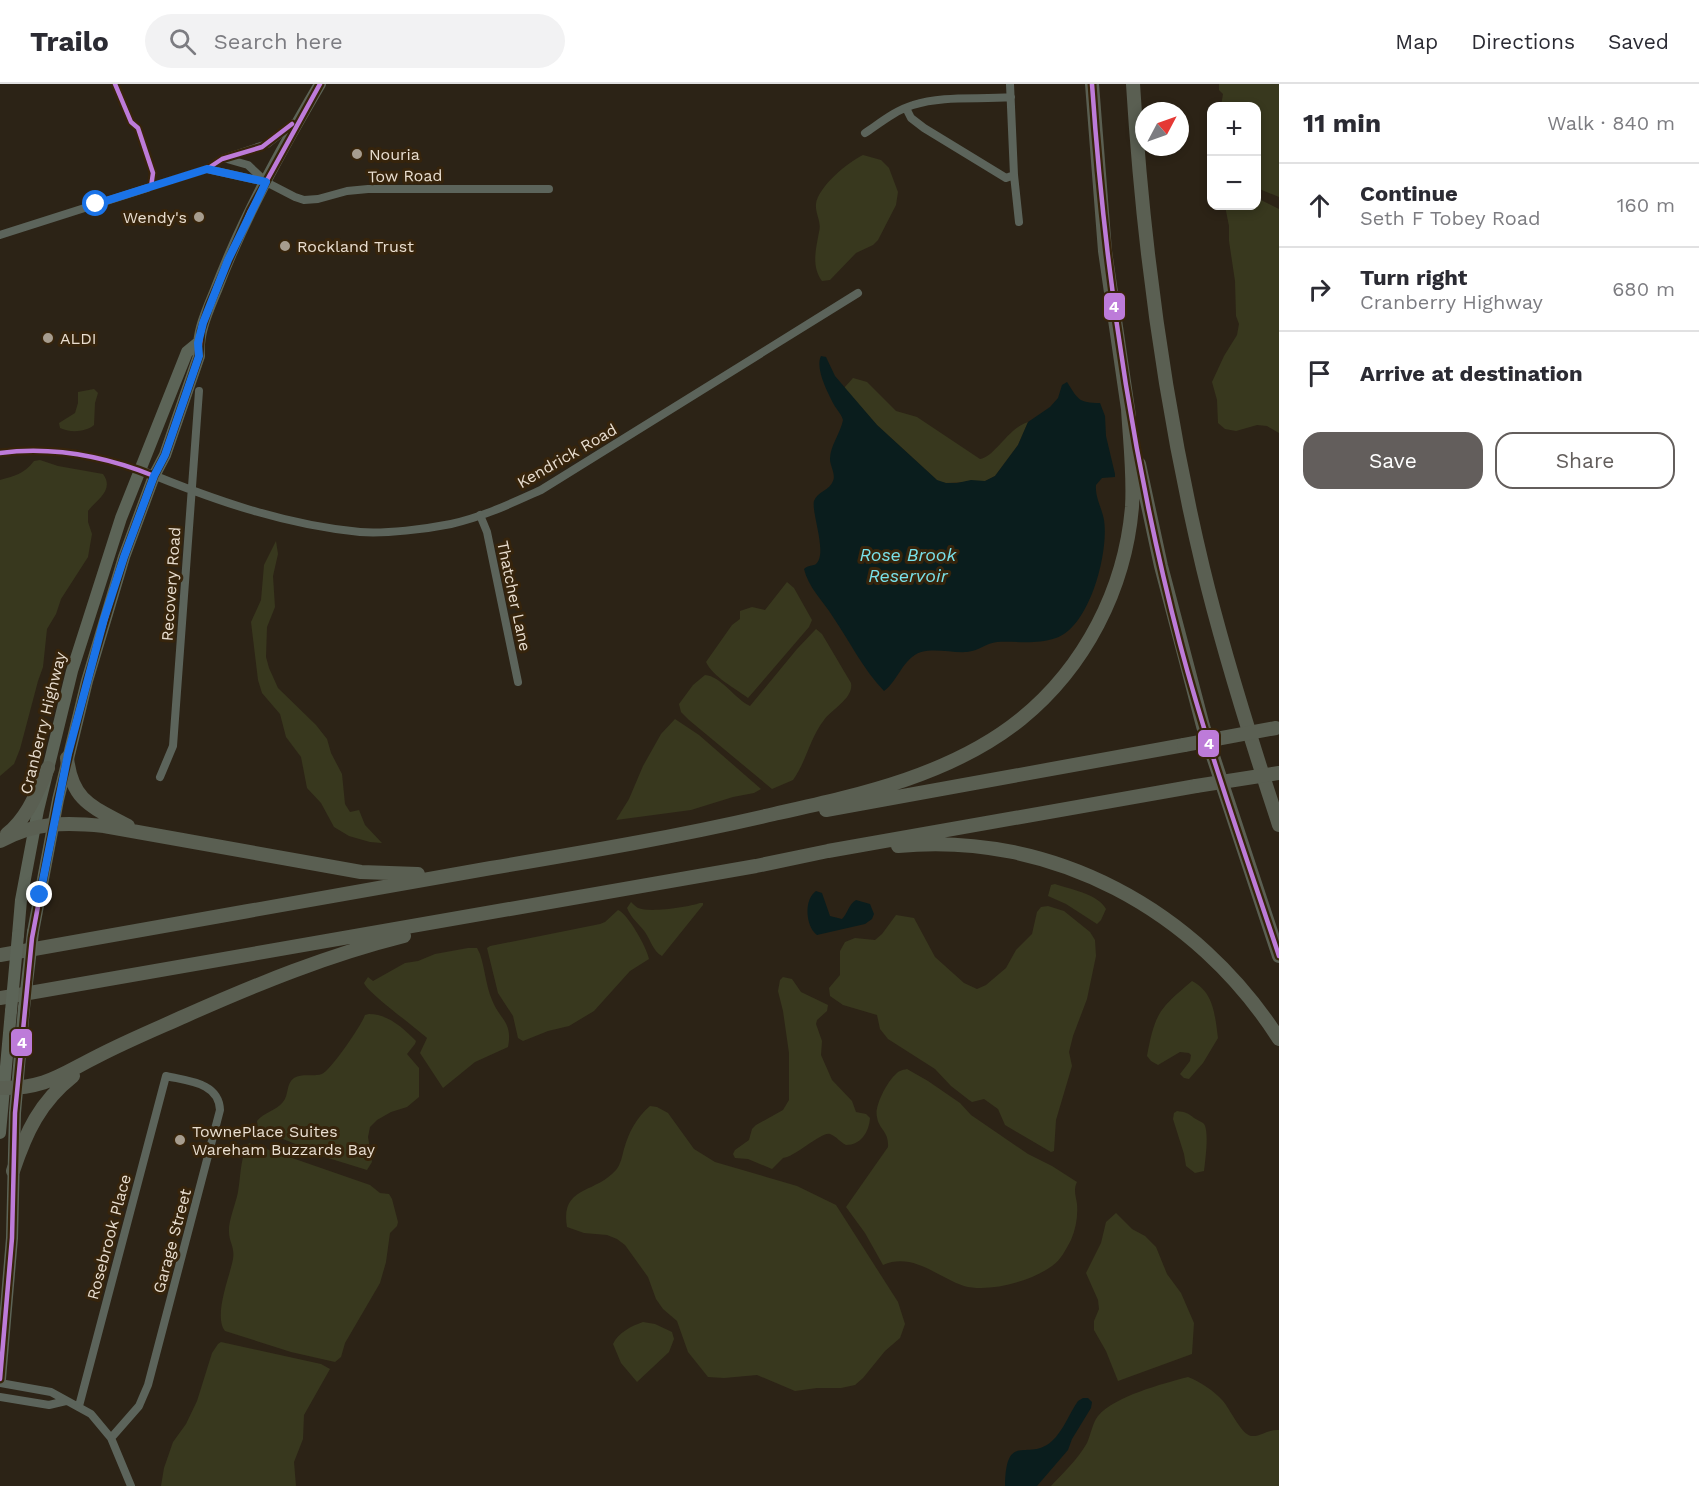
<!DOCTYPE html>
<html lang="en">
<head>
<meta charset="utf-8">
<style>
  body { margin:0; font-family:"Work Sans",sans-serif; background:#f2f2f3; color:#2b2b33 }
  .controls { position:absolute; right:18px; top:18px; display:grid; overflow:hidden; border-radius:12px; box-shadow:0 3px 9px #0003 }
  .controls button { width:54px; height:54px; display:grid; place-items:center; padding:0; border:0; border-bottom:2px solid #e1e1e2; background:#fff; color:#2b2b33; font:30px sans-serif }
  .compass { position:absolute; left:1135px; top:18px; width:54px; height:54px; border-radius:50%; background:#fff; box-shadow:0 3px 9px #0003; rotate:49deg }
  .stop { position:absolute; width:18px; height:18px; margin:-14px; border:4px solid #1a73e8; border-radius:50%; background:#fff }
  .stop.end { background:#1a73e8; border-color:#fff; box-shadow:0 2px 6px #0008 }
  .list { margin:0; padding:0; list-style:none }
  h2 { display:flex; justify-content:space-between; align-items:center; height:78px; margin:0; padding:0 24px; font-size:26px }
  h2 small { font-size:20px; font-weight:400; color:#7c7c81 }
  .list li { display:grid; grid-template-columns:39px 1fr auto; gap:18px; align-items:center; box-sizing:border-box; height:84px; padding:0 24px; border-top:2px solid #e1e1e2 }
  .list b { display:block; font-size:22px; white-space:nowrap }
  .list p { margin:0; font-size:20px; white-space:nowrap; color:#7c7c81 }
  .list em { font-size:20px; font-style:normal; color:#7c7c81 }
  .actions { display:flex; gap:12px; padding:18px 24px }
  .actions a { flex:1; padding:14px 0; border:2px solid #635e5c; border-radius:18px; text-align:center; font-size:21px; color:#635e5c }
  .actions .main { background:#635e5c; color:#fff }
  .icon { flex:none; width:33px; height:33px; fill:none; stroke:currentColor; stroke-width:2; stroke-linecap:round; stroke-linejoin:round }
  .map { position:relative; flex:none; width:1279px; height:1402px; overflow:hidden }
  header { display:flex; align-items:center; gap:36px; box-sizing:border-box; height:84px; padding:0 30px; background:#fff; border-bottom:2px solid #e1e1e2 }
  header strong { font-size:28px }
  nav { display:flex; gap:33px; margin-inline-start:auto; font-size:21px }
  .search { width:420px; height:54px; background:#f2f2f3; display:flex; align-items:center; gap:15px; box-sizing:border-box; padding:0 21px; border-radius:33px; color:#7c7c81; font-size:22px }
  main { display:flex }
  aside { flex:1; background:#fff }
  .map>svg:first-child { display:block }
  .green { fill:#38381e }
  .water { fill:#0a1d1d }
  .lines { fill:none; stroke-linecap:round; stroke-linejoin:round }
  .street { stroke:#5c645b; stroke-width:8 }
  .primary { stroke:#5c6457; stroke-width:12 }
  .highway { stroke:#5a5f52; stroke-width:14 }
  .primary-bridge { stroke:#5c6457; stroke-width:12 }
  .highway-bridge { stroke:#5a5f52; stroke-width:14 }
  .bus-1-casing { stroke:#36240c; stroke-width:9 }
  .bus-1 { stroke:#bd7bd9; stroke-width:4.5 }
  .route { stroke:#1a73e8; stroke-width:8 }
  .poi-dot { fill:#a79d8f; stroke:#36240c; stroke-width:2 }
  .labels { text-anchor:middle; dominant-baseline:central; stroke-width:6; stroke-linejoin:round; paint-order:stroke }
  .poi-label { font-size:16px; fill:#e9ded0; stroke:#36240c; text-anchor:start }
  .street-label { font-size:16px; fill:#e9ded0; stroke:#36240c }
  .water-label { font-size:18px; font-style:italic; fill:#79e2eb; stroke:#36240c }
  .line-badge { stroke:#36240c; stroke-width:2 }
  .badge-label { font-size:16px; text-anchor:middle; font-weight:bold; fill:#fff }
</style>
</head>
<body>
<header>
<strong>Trailo</strong>
<div class="search"><svg class="icon" aria-label="search" viewBox="0 0 24 24"><circle cx="10" cy="10" r="6"/><path d="M15 15l6 6"/></svg>Search here</div>
<nav><a>Map</a><a>Directions</a><a>Saved</a></nav>
</header>
<main>
<div class="map">
<svg width="1279" height="1402" viewBox="0 0 1279 1402">
  <rect width="100%" height="100%" fill="#2c2316"/>
  <!-- green -->
  <path class="green" d="M1219 0H1279V113L1257 104 1256 22H1221L1223 10 1219 6Z
    M863 71 881 76 889 84 898 108 896 121 878 156 873 161 856 169 830 196 822 197C811 182 816 165 819 148 822 138 815 130 816 120 818 103 848 78 863 71Z
    M1257 114 1279 125V349L1267 342 1257 341 1236 347 1225 345 1218 339 1217 316 1212 298 1224 272 1237 251 1239 240 1236 232 1235 197 1229 157V142L1225 122H1256Z
    M853 294 867 298 896 327 917 333 980 375C995 373 1008 344 1028 338L1018 361 995 392 985 397 946 399 939 398 877 341 844 304Z
    M94 305 98 309 95 319 94 341C86 348 70 349 60 344L59 339 75 329 78 319V308Z
    M40 376 58 382 103 390C115 406 96 416 88 427V438L92 450 88 473 61 515 56 530 47 545 43 583 38 597 20 665 14 680 0 692V396C14 392 24 390 34 377Z
    M276 457 278 470 273 492 275 523 267 543 266 573 269 584 278 604 316 641 327 655 331 669 342 690 345 720 350 728 359 726 365 741 382 759 370 758 349 752 334 743 321 719 307 704 301 673 286 653 280 630 262 609 258 596 251 538 261 516 264 481Z
    M787 498 794 504 812 536 809 543 748 614C735 604 713 593 706 578L732 541 740 535V527L752 523 765 526Z
    M816 545 822 550 851 599C854 614 832 625 824 636 810 654 806 678 793 696L772 705 689 636 681 628 679 620 693 601 705 591C721 592 735 615 750 622L797 565Z
    M675 635 699 651 761 705 754 709 733 713 691 726 616 736 629 715 643 682 661 650Z
    M1055 800C1070 805 1098 810 1106 825L1101 836 1097 840 1066 820 1048 812 1051 801Z
    M631 818C633 820 635 822 638 824 650 829 688 823 700 819H703V821L662 872C653 867 651 857 645 848 639 840 631 834 627 824Z
    M1048 822 1064 827 1090 848 1095 856 1096 872 1087 915 1073 952 1069 968 1072 982 1056 1036 1054 1067 1051 1068 1005 1041 998 1025 984 1015 972 1018 969 1016 951 1002 935 985 888 955 880 945 877 931 843 921 830 912 829 904 840 891V867L845 858 855 854 875 856 882 850 896 831 914 834 935 873 964 899 977 905 986 901 1006 884 1016 866 1032 850 1037 828 1041 823Z
    M618 826C628 830 647 864 649 875L630 887 594 927 569 942 548 947 523 957 518 954 513 932 498 909 487 864 490 862 600 840 605 838Z
    M468 864H477L480 870C485 885 486 902 492 916 500 936 513 938 508 963L475 978 443 1004 420 969 427 954C415 943 368 909 364 899L368 893 373 897 405 879 418 877 435 870Z
    M783 893 792 895 801 908 828 921 827 927 817 936 816 940 822 957 821 971 832 996 852 1017 856 1028 866 1030 870 1034C869 1048 861 1061 846 1061 840 1058 836 1052 830 1050 822 1047 795 1073 783 1074L772 1085 748 1075 735 1074 733 1070 735 1066 749 1056 752 1045 756 1041 783 1026 789 1016V969L783 927 778 907 780 896Z
    M1192 897C1214 908 1215 932 1218 954L1203 979 1189 995 1184 994 1180 990 1190 977 1191 971 1189 969 1180 968 1158 981 1151 977 1147 972C1155 929 1159 925 1192 897Z
    M369 930C388 930 403 944 416 957L415 960 407 970 419 984V1013L407 1023 391 1028 377 1036 370 1043 368 1053 372 1078 367 1086 312 1069 303 1063 258 1045 257 1037C264 1028 276 1027 283 1018 289 1011 286 999 294 994 302 989 313 993 322 990 331 986 361 942 365 931Z
    M907 985 928 997 960 1019 971 1031 1028 1070 1052 1082 1077 1098C1073 1106 1076 1112 1077 1120 1078 1132 1076 1145 1071 1156 1066 1165 1061 1176 1052 1182 1032 1197 989 1209 964 1202 937 1193 913 1168 883 1181L865 1149 846 1123 888 1063C889 1047 879 1046 877 1033 874 1023 887 998 895 991 898 987 902 986 907 985Z
    M650 1022 657 1023 668 1029 694 1065 715 1078 797 1102 836 1121 898 1218 905 1240 900 1254 885 1267 863 1294 855 1301 841 1304H817L795 1307 757 1291 724 1294 708 1293 688 1268 677 1237 663 1225 656 1215 648 1193 625 1161 617 1155 607 1151 584 1149 567 1143C560 1102 595 1110 616 1086 621 1080 622 1072 624 1065 629 1048 636 1034 650 1022Z
    M1177 1027C1185 1028 1188 1029 1194 1034 1197 1036 1200 1037 1203 1039 1210 1044 1205 1078 1204 1087L1195 1089 1186 1082 1184 1070 1173 1035 1174 1029Z
    M249 1059 370 1101 380 1109 389 1110 392 1115 398 1138 397 1142 390 1149 386 1178 380 1199 345 1259 341 1273 335 1278 291 1268 225 1247C213 1232 230 1192 233 1175 235 1163 229 1158 229 1148 228 1138 236 1119 238 1108 241 1091 240 1073 249 1059Z
    M1116 1129 1132 1145 1145 1152 1156 1163 1167 1190 1181 1209 1194 1239 1192 1270 1118 1297 1106 1267 1094 1246V1237L1099 1225 1098 1216 1086 1189 1101 1159 1106 1138Z
    M643 1238 655 1240 672 1248 674 1255 669 1268 637 1298 621 1279 613 1260C618 1249 631 1242 643 1238Z
    M221 1258 321 1280 330 1285 304 1331 303 1355 294 1378 296 1402H161L164 1384 173 1358 186 1340 197 1317 212 1269 218 1260Z
    M1188 1293C1201 1298 1214 1307 1223 1317 1230 1325 1242 1352 1252 1352 1260 1353 1268 1345 1279 1346V1402H1051C1064 1388 1078 1375 1087 1359 1091 1350 1092 1340 1098 1332 1115 1312 1162 1300 1188 1293Z"/>
  <!-- water -->
  <path class="water" d="M821 272 826 273 835 292 877 341 937 396 946 399H957L971 396 985 397 995 392 1018 361 1028 338 1050 323 1058 314 1062 301 1067 298C1078 315 1078 319 1100 319L1105 332 1106 352 1115 390V393L1102 394 1096 401C1095 414 1102 424 1104 436 1109 468 1090 543 1056 554 1033 561 1020 557 997 558 987 559 978 567 967 568 952 569 936 564 921 568 903 574 898 597 884 607 863 585 850 558 833 533 823 517 808 503 804 485 808 481 813 482 816 480 828 470 811 428 814 417 817 408 830 406 833 397 836 390 830 382 830 375 830 362 841 348 843 336 841 329 836 325 833 319 827 307 815 284 821 272Z
    M816 807 822 809 830 832 842 835C848 829 848 821 856 816L870 820 874 830 872 835 865 840 817 851C805 842 804 815 816 807Z
    M1083 1314H1088L1092 1318 1091 1324 1072 1355 1068 1366 1037 1402H1005C1006 1345 1028 1379 1052 1357 1063 1347 1069 1330 1078 1317Z"/>
  <g class="lines">
    <!-- street -->
    <path class="street" d="M1010 0 1014 91 1019 138
      M906 24 911 34 924 44 1006 94 1014 91
      M865 49C880 39 896 26 913 21 944 11 980 16 1011 13
      M227 75 248 81 266 98
      M207 85 266 98 295 113 304 116 318 115 347 107 368 105H549
      M0 151 207 85 222 75 267 60 294 39
      M141 386C211 415 284 441 360 448 386 450 426 445 451 440 483 433 512 419 541 406L858 209
      M480 431 487 448 518 598
      M160 693 173 662 199 307
      M0 1299 51 1308 91 1330 111 1354 131 1402
      M0 1313 49 1321 66 1317
      M79 1322 166 992C187 997 219 998 220 1026L148 1301 139 1322 111 1354"/>
    <!-- primary -->
    <path class="primary" d="M33 848 58 716 87 597 124 473 154 392 165 371 199 272C197 249 207 228 216 206 243 135 281 66 320 0
      M18 851 21 816 38 726 72 587 121 434 187 268 198 259
      M0 1049 11 927
      M0 1295 12 1154 15 1029 24 924"/>
    <!-- highway -->
    <path class="highway" d="M1092 0 1105 167 1129 332
      M1133 0C1143 163 1165 325 1203 484 1224 571 1251 656 1279 741
      M1139 380 1161 482 1203 642 1279 872
      M67 674C72 718 93 723 128 742
      M826 726 1184 661
      M7 750C28 733 37 708 48 684
      M0 757C36 738 65 738 104 742L361 788 418 790
      M898 762C1052 747 1197 826 1279 955
      M0 871C164 842 327 813 491 784 586 768 680 752 774 730 859 711 952 691 1021 635 1085 583 1125 505 1132 423 1134 391 1130 358 1128 325
      M0 914 756 782 828 767 1196 702
      M0 1004C45 1005 60 991 98 972 127 957 156 945 185 932 257 900 328 871 404 852
      M13 1087C26 1048 40 1018 73 992"/>
    <!-- primary-bridge -->
    <path class="primary-bridge" d="M24 924 33 848
      M11 927 18 851"/>
    <!-- highway-bridge -->
    <path class="highway-bridge" d="M1184 661 1276 644
      M1196 702 1279 689"/>
    <!-- bus-1 casing -->
    <g class="bus-1-casing">
      <path id="bus-1" d="M115 0 131 38 138 44 153 89 151 103
        M1092 0C1105 189 1132 376 1180 560 1208 666 1245 769 1279 872
        M151 103 207 85 222 75 262 63 292 40
        M0 369C54 362 104 372 154 392
        M0 1295 12 1154 15 1029 32 854 58 716 87 597 124 473 154 392 165 371 199 272 201 247 209 222 250 127 320 0"/>
    </g>
    <!-- bus-1 -->
    <use href="#bus-1" class="bus-1"/>
  </g>
  <g class="lines">
    <!-- route -->
    <path class="route" d="M40 811 68 670 104 535 124 473 154 392 165 371 187 307 199 272 198 259 203 239 228 176 266 98 207 85 96 120"/>
  </g>
  <!-- markers -->
  <g class="poi-dot">
    <circle cx="357" cy="70" r="6"/>
    <circle cx="199" cy="133" r="6"/>
    <circle cx="285" cy="162" r="6"/>
    <circle cx="48" cy="254" r="6"/>
    <circle cx="180" cy="1056" r="6"/>
  </g>
  <g class="labels">
    <!-- poi labels -->
    <g class="poi-label">
      <text x="369" y="70">Nouria</text>
      <text x="187" y="133" text-anchor="end">Wendy's</text>
      <text x="297" y="162">Rockland Trust</text>
      <text x="60" y="254">ALDI</text>
      <text x="192" y="1047">TownePlace Suites<tspan x="192" dy="18">Wareham Buzzards Bay</tspan></text>
    </g>
    <!-- street labels -->
    <g class="street-label">
      <text transform="translate(405 92) rotate(-1)">Tow Road</text>
      <text transform="translate(567 372) rotate(-30)">Kendrick Road</text>
      <text transform="translate(171 500) rotate(-86)">Recovery Road</text>
      <text transform="translate(514 512) rotate(78)">Thatcher Lane</text>
      <text transform="translate(43 639) rotate(-76)">Cranberry Highway</text>
      <text transform="translate(109 1153) rotate(-75)">Rosebrook Place</text>
      <text transform="translate(172 1157) rotate(-75)">Garage Street</text>
    </g>
    <!-- water labels -->
    <g class="water-label">
      <text x="908" y="470">Rose Brook<tspan x="908" dy="21">Reservoir</tspan></text>
    </g>
  </g>
  <g class="line-badge">
    <rect x="1103" y="208" width="23" height="29" rx="6" fill="#bd7bd9"/>
    <rect x="1197" y="645" width="23" height="29" rx="6" fill="#bd7bd9"/>
    <rect x="10" y="944" width="23" height="29" rx="6" fill="#bd7bd9"/>
  </g>
  <g class="badge-label">
    <text x="1114" y="228">4</text>
    <text x="1209" y="665">4</text>
    <text x="22" y="964">4</text>
  </g>
</svg>
<div class="controls">
<button>+</button>
<button>−</button>
</div>
<svg class="compass" viewBox="-18 -18 36 36"><path d="M0-13l5 13h-10z" fill="#e53935"/><path d="M0 13l5-13h-10z" fill="#7c7c81"/></svg>
<div class="stop" style="left:96px;top:120px"></div>
<div class="stop end" style="left:40px;top:811px"></div>
</div>
<aside>
<h2>11 min<small>Walk · 840 m</small></h2>
<ul class="list">
<li><svg class="icon" aria-label="ahead" viewBox="0 0 24 24"><path d="M12 20V5M6 11l6-6 6 6"/></svg><div><b>Continue</b><p>Seth F Tobey Road</p></div><em>160 m</em></li>
<li><svg class="icon" aria-label="right" viewBox="0 0 24 24"><path d="M7 20v-9h11M14 6l5 5-5 5"/></svg><div><b>Turn right</b><p>Cranberry Highway</p></div><em>680 m</em></li>
<li><svg class="icon" aria-label="arrive" viewBox="0 0 24 24"><path d="M6 21V4h12l-3 4 3 4H6"/></svg><div><b>Arrive at destination</b></div></li>
</ul>
<div class="actions"><a class="main">Save</a><a>Share</a></div>
</aside>
</main>
</body>
</html>
